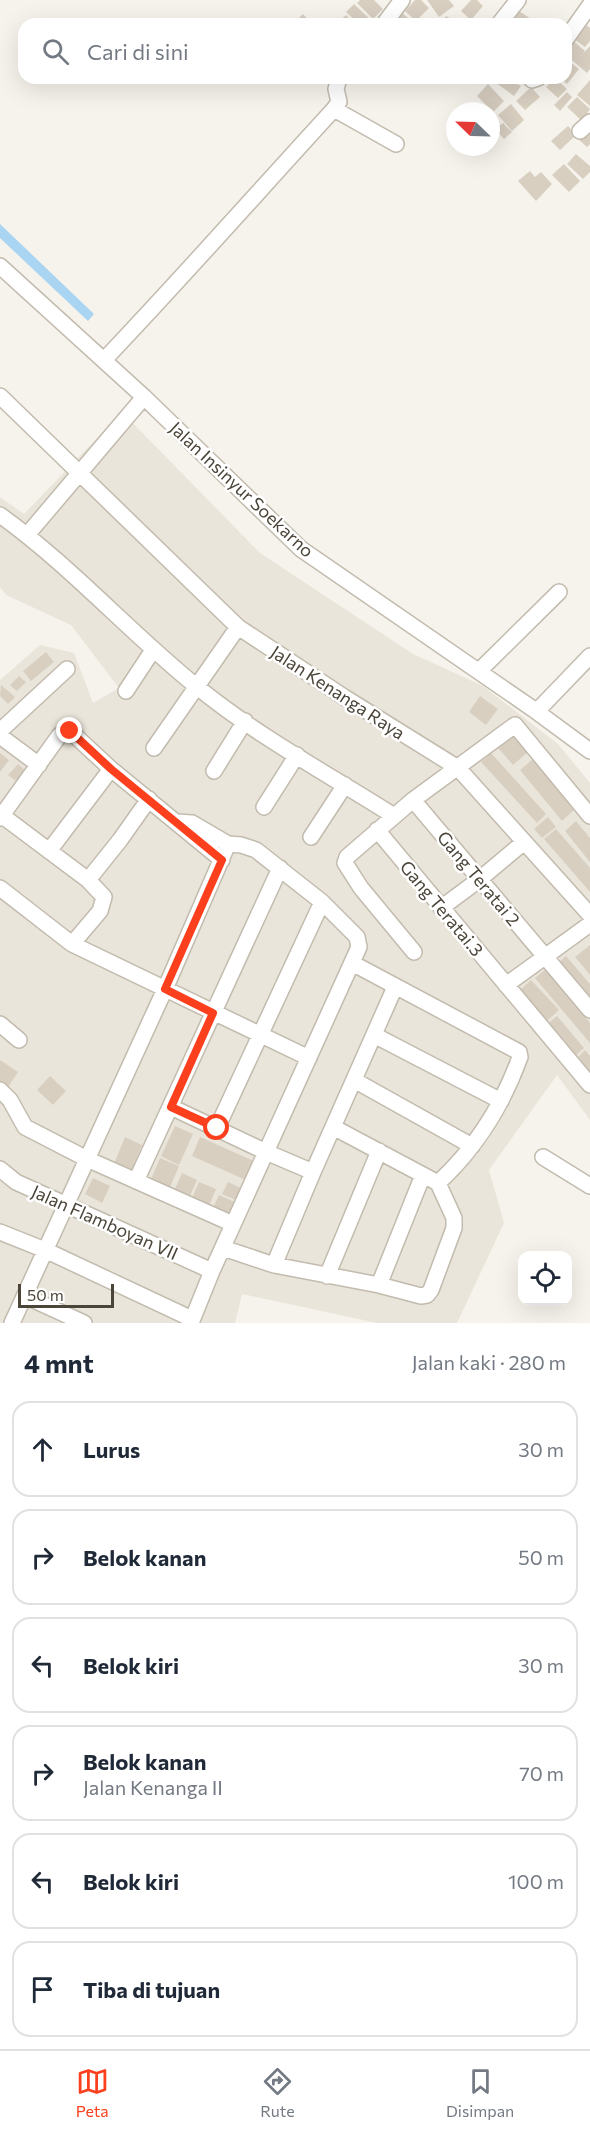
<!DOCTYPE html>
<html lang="id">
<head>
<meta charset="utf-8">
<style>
  body { margin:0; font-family:Commissioner,sans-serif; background:#f2f2f3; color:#1f2937 }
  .controls { position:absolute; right:18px; bottom:18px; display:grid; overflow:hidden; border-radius:12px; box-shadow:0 6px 24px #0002 }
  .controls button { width:54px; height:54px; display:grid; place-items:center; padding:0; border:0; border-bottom:2px solid #e0e1e3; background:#fff; color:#1f2937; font:30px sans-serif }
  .compass { position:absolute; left:446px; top:102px; width:54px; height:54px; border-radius:50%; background:#fff; box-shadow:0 6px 24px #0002; rotate:293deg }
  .scale { position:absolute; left:18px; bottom:15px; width:96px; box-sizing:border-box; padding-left:6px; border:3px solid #4b4439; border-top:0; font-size:16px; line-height:21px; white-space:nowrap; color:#4b4439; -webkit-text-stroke:4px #fff; paint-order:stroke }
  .stop { position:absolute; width:18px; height:18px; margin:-14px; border:4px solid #fc3f1d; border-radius:50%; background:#fff }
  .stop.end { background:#fc3f1d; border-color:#fff; box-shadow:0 2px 6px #0008 }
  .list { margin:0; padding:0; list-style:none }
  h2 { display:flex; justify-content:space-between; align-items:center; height:78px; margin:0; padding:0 24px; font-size:26px }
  h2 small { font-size:20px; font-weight:400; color:#747a83 }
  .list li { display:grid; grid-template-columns:39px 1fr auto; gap:18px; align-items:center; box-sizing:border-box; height:96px; margin:0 12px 12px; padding:0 12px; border:2px solid #e0e1e3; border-radius:18px }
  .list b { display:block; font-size:22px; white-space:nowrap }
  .list p { margin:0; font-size:20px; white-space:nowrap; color:#747a83 }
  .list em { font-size:20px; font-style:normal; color:#747a83 }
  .icon { flex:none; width:33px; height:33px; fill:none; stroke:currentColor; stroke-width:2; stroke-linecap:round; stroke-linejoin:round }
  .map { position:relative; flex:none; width:590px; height:1323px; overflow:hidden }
  .search { position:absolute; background:#fff; box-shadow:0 6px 24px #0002; left:18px; right:18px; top:18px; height:66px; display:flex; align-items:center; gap:15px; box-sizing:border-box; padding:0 21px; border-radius:18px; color:#747a83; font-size:22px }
  .sheet { height:726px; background:#fff }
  nav { display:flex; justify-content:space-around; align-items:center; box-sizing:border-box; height:84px; border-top:2px solid #e0e1e3; background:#fff; font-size:16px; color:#747a83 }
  nav a { display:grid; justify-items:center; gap:3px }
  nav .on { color:#fc3f1d }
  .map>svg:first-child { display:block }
  .residential { fill:#eae5da }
  .water { fill:#a9d4f2 }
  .building { fill:#d8cfc1 }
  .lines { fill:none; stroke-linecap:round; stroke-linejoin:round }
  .minor-casing { stroke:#c2bbae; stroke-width:18 }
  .minor { stroke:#fff; stroke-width:15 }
  .route { stroke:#fc3f1d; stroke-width:8 }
  .labels { text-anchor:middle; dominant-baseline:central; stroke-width:5; stroke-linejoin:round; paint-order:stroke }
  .street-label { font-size:18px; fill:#4b4439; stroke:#fff }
</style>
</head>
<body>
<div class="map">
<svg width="590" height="1323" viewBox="0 0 590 1323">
  <rect width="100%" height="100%" fill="#f6f3ec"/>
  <!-- residential -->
  <path class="residential" d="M122 412 260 553 413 654 483 686 558 744 590 783V1120L557 1075 489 1170 504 1223 457 1323H377L242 1294 235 1323H0V680L40 645 74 653 93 703 119 688 71 625 6 595 0 587V497L24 514Z"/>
  <!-- water -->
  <path class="water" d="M0 224 94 314 88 321 0 238Z"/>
  <!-- building -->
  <path class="building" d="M360 0H374L383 9 373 19 357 3Z
    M415 0H421L429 8 416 21 405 11Z
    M427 0H449L454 6 439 17Z
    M471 0H477L483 6 471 20 461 11Z
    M354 4 373 22 371 24H359L346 12Z
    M514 8 536 22 535 24H504Z
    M402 13 412 21 410 24H393Z
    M303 14 312 24H293Z
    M346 15 354 24H336Z
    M446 16 455 21 453 24H441Z
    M581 21 590 28V41L585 47 570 36Z
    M570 38 585 51 581 56 590 46V69L587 73 566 55V43Z
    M566 59 579 69 567 84 560 78H566Z
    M499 78H520L516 83 521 86 514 96 496 83Z
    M555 78 567 89 558 98 546 87Z
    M590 80V106L577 95Z
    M488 84 504 101 493 112 477 96Z
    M531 87 540 97 525 110 516 101Z
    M567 92 572 97 560 111 554 105Z
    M577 97 590 109 582 121 567 107Z
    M511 104 524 120 512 131 498 115Z
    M503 123 512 132 504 139 495 129Z
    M568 126 576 135 560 150 551 141Z
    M590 127V144L587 147 577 138Z
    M576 154 590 166V172L583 179 567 164Z
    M564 164 580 181 569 192 552 175Z
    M530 171 535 177 541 172 552 184 536 201 518 181Z
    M46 652 54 662 31 681 23 671Z
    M19 676 26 682 17 691 10 685Z
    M1 685 15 697 8 704 0 696Z
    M480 696 498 709 486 725 469 712Z
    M513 736 527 753 513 765 498 748Z
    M0 753 9 760 0 772Z
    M491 753 546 814 537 823 481 762Z
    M533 759 574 810 562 821 520 770Z
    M18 764 25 770 16 781 8 775Z
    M548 817 556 827 542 838 534 829Z
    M576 821 590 838V862L565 831Z
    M556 829 590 868V892L544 839Z
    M590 945V975L575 957Z
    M566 956 590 984V998L586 993 583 996 556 965Z
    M545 970 590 1023V1043L535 978Z
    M531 980 559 1010 546 1022 518 992Z
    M557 1016 584 1048 573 1058 545 1026Z
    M585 1050 590 1056V1074L576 1059Z
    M0 1060 18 1072 6 1090 0 1086Z
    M50 1076 66 1091 53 1105 37 1090Z
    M175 1126 193 1134 179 1165 161 1156Z
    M125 1137 142 1145 130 1174 113 1166Z
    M200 1137 256 1162 248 1181 192 1156Z
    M160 1158 179 1166 167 1194 148 1186Z
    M182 1173 197 1180 189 1198 174 1191Z
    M93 1178 110 1186 102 1203 85 1194Z
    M199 1182 216 1189 209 1206 192 1198Z
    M228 1182 243 1189 238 1201 222 1194Z
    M219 1195 237 1203 229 1220 211 1212Z"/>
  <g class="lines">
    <!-- minor casing -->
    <g class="minor-casing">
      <path id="minor" d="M384 24 402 0
        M499 24 518 0
        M566 39 590 5
        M530 78 532 80 538 78
        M334 109 396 144
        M580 131 590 122
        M0 266 144 397 301 549 533 709 590 751
        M104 360C182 278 257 193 334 109L339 102 336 89 339 78
        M0 396 238 627 344 697 458 768 590 915
        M0 515C71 566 128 631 196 686 257 736 328 774 394 816
        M27 535 144 397
        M479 671 559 592
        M126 691 153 650
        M537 711 590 656
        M0 731 67 669
        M0 736 39 765
        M154 748 238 627
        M214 771 245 721
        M413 800 590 1010
        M264 807 297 755
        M0 814 88 880 104 897 100 911 72 944
        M0 818 59 736 65 731H70L111 769 222 860
        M177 822 192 823 228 844 241 845 256 850 322 902 357 937 359 947 212 1271 191 1323
        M377 830 590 1085
        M311 837 345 785
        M49 851 111 769
        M88 880 120 840 149 799
        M0 888 72 944 309 1058
        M441 908 480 879 524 842
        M414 952 361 888 345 863 347 857 413 800 515 725 590 816
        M352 963 519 1052 520 1057C503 1104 475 1149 438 1183
        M506 985 590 924
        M0 1024 19 1040
        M374 1035 501 1101
        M354 1080 472 1146
        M0 1090 10 1100 25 1127 87 1159 233 1224
        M171 1107 266 1152 313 1172
        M217 1128 322 902
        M543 1157 590 1186
        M0 1169 16 1182 212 1271
        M136 1181 280 868
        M0 1232 45 1250 192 1319
        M223 1248 274 1265 379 1285 421 1296 427 1295 431 1290 454 1228V1218L438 1183 333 1127
        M274 1265 313 1172 395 987
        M327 1276 379 1151
        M379 1285 423 1175
        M25 1296 84 1323
        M12 1323 165 989 228 844"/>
    </g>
    <!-- minor -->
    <use href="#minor" class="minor"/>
  </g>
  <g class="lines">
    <!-- route -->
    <path class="route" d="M70 731 111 769 222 860 165 989 213 1013 171 1107 217 1128"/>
  </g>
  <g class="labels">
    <!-- street labels -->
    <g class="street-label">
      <text transform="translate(242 489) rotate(43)">Jalan Insinyur Soekarno</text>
      <text transform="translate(338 692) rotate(33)">Jalan Kenanga Raya</text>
      <text transform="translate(479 878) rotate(50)">Gang Teratai 2</text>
      <text transform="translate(442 908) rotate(50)">Gang Teratai.3</text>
      <text transform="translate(105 1222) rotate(24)">Jalan Flamboyan VII</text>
    </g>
  </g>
</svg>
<div class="controls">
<button><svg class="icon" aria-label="locate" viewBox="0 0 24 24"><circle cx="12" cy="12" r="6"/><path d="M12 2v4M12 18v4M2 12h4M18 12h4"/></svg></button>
</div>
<svg class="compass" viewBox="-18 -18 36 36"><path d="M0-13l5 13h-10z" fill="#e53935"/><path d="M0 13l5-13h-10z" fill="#747a83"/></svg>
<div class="scale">50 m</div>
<div class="stop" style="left:217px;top:1128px"></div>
<div class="stop end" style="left:70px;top:731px"></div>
<div class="search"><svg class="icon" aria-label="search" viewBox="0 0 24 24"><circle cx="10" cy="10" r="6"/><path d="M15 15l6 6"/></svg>Cari di sini</div>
</div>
<section class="sheet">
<h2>4 mnt<small>Jalan kaki · 280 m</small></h2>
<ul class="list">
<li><svg class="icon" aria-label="ahead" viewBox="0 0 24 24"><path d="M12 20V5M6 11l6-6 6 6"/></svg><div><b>Lurus</b></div><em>30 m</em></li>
<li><svg class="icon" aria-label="right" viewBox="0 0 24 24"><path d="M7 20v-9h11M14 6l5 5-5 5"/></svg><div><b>Belok kanan</b></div><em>50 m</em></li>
<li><svg class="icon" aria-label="left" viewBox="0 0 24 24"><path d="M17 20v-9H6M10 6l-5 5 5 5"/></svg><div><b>Belok kiri</b></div><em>30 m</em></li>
<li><svg class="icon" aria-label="right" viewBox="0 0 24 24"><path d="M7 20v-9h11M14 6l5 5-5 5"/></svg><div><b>Belok kanan</b><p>Jalan Kenanga II</p></div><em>70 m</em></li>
<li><svg class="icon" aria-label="left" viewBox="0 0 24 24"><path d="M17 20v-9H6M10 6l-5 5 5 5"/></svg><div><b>Belok kiri</b></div><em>100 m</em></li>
<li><svg class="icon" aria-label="arrive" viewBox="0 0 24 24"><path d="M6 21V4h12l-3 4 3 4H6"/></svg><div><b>Tiba di tujuan</b></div></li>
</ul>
</section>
<nav>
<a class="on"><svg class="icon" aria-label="map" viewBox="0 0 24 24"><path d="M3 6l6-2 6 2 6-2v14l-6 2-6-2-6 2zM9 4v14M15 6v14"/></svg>Peta</a>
<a><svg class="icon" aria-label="directions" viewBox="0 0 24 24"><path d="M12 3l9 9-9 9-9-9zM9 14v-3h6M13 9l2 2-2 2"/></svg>Rute</a>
<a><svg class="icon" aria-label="saved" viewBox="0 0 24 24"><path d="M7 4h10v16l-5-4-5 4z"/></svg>Disimpan</a>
</nav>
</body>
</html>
